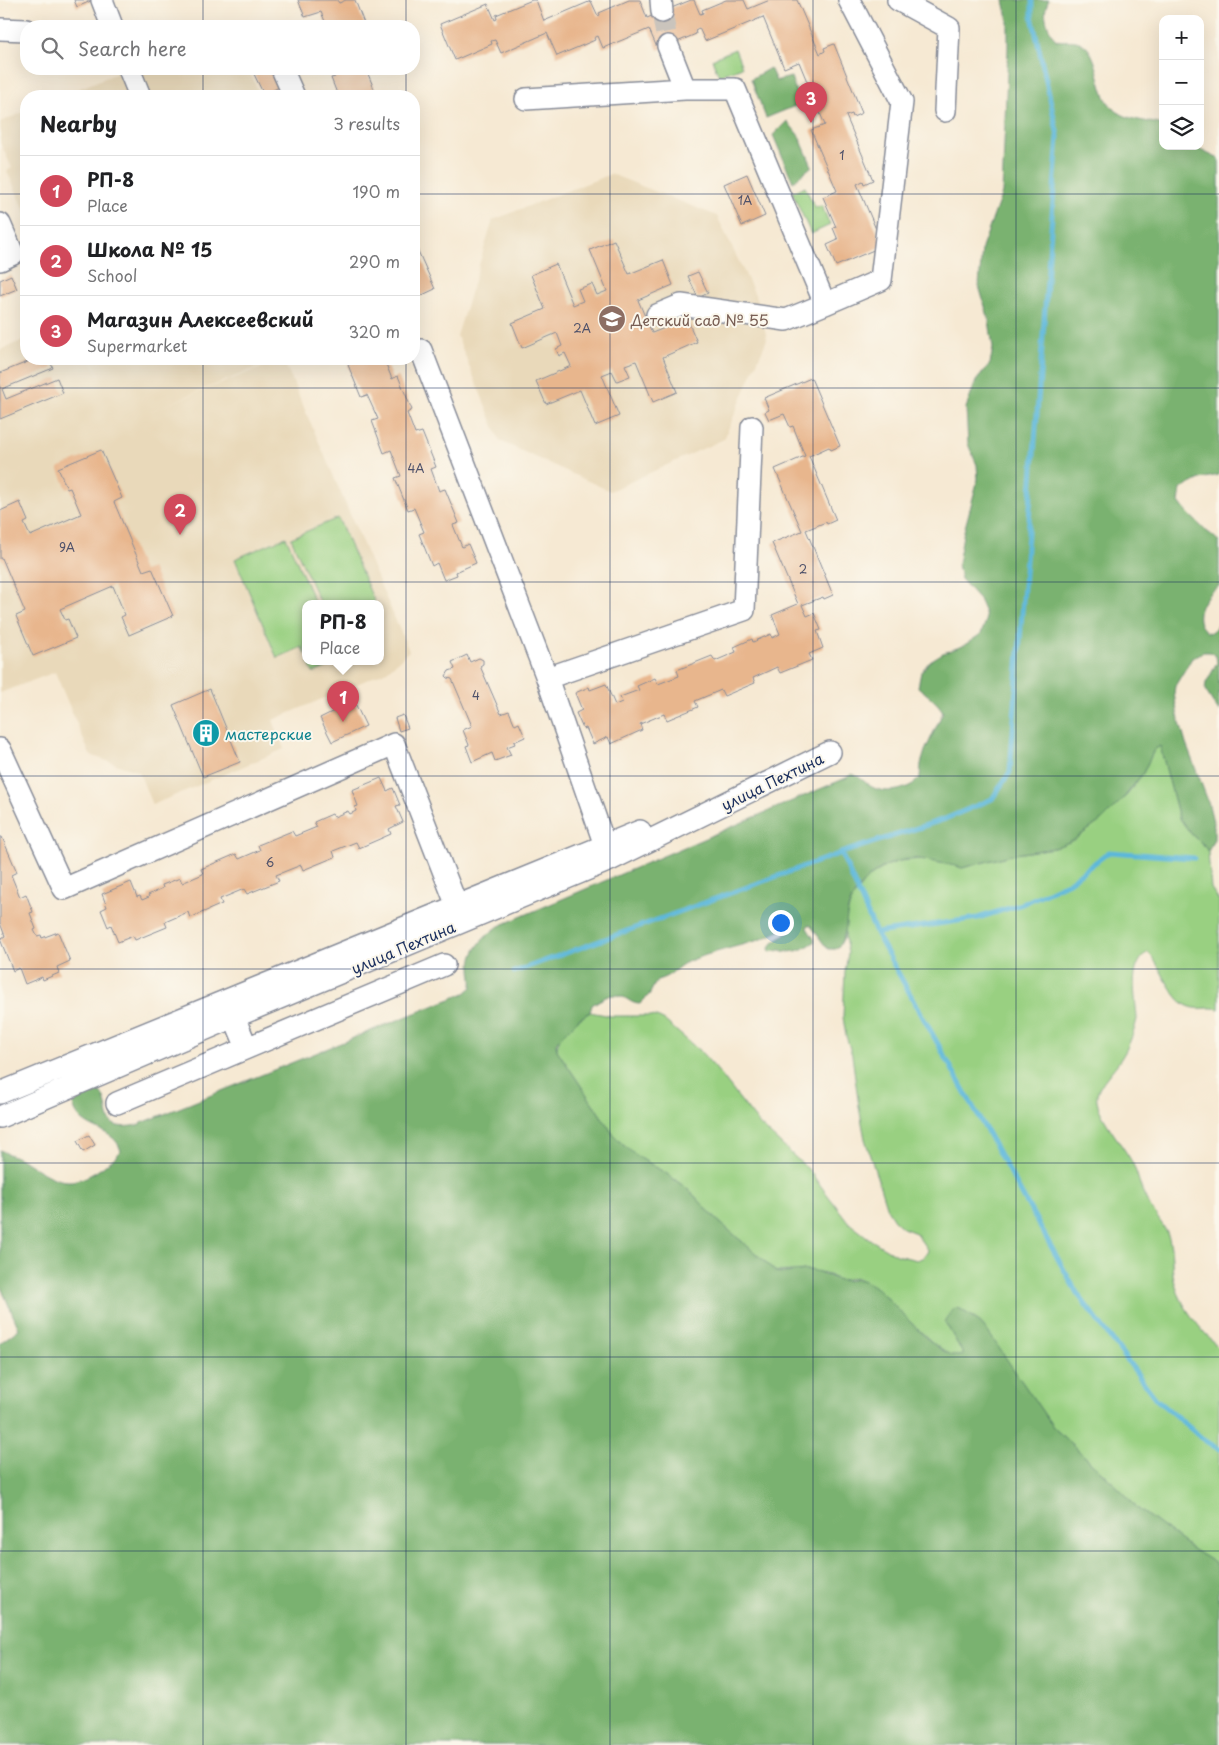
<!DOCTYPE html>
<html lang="en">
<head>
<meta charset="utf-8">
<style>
  body { margin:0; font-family:"Playpen Sans",sans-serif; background:#f2f2f2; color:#202124 }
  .controls { position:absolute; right:15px; top:15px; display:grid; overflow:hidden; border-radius:10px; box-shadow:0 5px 20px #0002 }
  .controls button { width:45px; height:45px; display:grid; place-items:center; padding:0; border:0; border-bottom:1px solid #e0e0e0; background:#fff; color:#202124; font:25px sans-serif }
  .you { position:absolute; left:780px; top:922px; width:18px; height:18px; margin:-12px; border:4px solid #fff; border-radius:50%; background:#1a73e8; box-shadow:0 0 0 8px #1a73e833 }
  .badge { display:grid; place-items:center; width:32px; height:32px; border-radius:50%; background:#d1495b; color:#fff; font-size:16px; font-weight:700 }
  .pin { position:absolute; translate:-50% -41px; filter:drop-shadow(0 1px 2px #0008) }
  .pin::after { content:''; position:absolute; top:26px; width:18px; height:15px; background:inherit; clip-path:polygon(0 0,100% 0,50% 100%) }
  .popup { position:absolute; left:302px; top:600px; width:82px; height:65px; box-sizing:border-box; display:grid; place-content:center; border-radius:10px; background:#fff; filter:drop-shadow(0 1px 4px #0005); font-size:16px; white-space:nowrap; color:#757577 }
  .popup b { font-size:19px; color:#202124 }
  .popup::after { content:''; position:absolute; left:50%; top:100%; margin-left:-10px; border:10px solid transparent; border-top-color:#fff }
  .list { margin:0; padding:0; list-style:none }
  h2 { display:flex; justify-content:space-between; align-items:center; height:65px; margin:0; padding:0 20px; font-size:21px }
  h2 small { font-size:16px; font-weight:400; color:#757577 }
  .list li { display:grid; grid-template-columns:32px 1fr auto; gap:15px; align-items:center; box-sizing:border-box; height:70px; padding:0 20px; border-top:1px solid #e0e0e0 }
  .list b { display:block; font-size:19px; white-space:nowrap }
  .list p { margin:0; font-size:16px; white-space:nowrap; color:#757577 }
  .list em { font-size:16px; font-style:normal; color:#757577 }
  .icon { flex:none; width:28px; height:28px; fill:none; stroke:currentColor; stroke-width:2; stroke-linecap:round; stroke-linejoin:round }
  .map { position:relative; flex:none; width:1219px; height:1745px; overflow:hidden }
  .search { position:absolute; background:#fff; box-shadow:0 5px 20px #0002; left:20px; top:20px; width:400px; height:55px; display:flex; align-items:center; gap:12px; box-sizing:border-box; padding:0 18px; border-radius:20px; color:#757577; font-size:19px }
  .panel { position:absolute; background:#fff; box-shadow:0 5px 20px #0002; left:20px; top:90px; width:400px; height:275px; border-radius:20px }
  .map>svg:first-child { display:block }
  .built { fill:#e9d9ba; fill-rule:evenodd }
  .green { fill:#99d081; stroke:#5a8070 }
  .forest { fill:#7ab26f; stroke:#4a7066 }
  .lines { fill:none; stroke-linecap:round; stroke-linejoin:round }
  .stream { stroke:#5cb7da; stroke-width:5 }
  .building { fill:#e8b68d }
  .minor-tunnel { stroke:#cac4bc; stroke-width:21; stroke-dasharray:21 11; stroke-linecap:butt }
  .minor-casing { stroke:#888c98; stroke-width:24 }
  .minor { stroke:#fff; stroke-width:21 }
  .grid { fill:none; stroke:#1b2f5e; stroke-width:1; stroke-opacity:0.55 }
  .labels { text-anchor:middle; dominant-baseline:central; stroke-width:4; stroke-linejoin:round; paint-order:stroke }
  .number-label { font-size:12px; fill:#4e516a }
  .education-label { font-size:15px; fill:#785e54; stroke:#fbf7ec; text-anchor:start }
  .culture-label { font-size:15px; fill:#0d838f; stroke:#fbf7ec; text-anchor:start }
  .street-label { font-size:15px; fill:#1b2f5e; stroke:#fbf7ec }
</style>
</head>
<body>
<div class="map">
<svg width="1219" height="1745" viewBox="0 0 1219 1745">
  <rect width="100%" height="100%" fill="#fbf7ec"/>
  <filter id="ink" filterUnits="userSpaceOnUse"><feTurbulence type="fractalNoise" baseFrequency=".02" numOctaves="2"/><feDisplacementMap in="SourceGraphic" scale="10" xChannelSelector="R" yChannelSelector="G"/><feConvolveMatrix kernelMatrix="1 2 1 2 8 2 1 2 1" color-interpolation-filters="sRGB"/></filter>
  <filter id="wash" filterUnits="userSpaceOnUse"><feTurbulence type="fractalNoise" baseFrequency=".0096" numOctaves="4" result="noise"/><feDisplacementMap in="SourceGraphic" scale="20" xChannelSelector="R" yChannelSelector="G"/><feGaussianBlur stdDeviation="1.12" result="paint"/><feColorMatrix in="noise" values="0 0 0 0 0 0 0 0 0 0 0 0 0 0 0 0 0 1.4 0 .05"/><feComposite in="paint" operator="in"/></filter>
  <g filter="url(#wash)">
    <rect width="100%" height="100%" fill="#f6e9d3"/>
    <!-- built -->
    <path class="built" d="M127 69H249L260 96H61Z
      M26 111V213L7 171 12 168 0 142V122Z
      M611 174 717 216 759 303 767 339 724 439 610 491 500 441 457 336 493 220Z
      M26 339V359H91L102 383 92 359H278L151 411 283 359 409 651 387 671 273 720 284 749 152 805 139 772 90 755 55 672 0 693V350ZM306 603H380V661H306Z"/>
    <!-- green -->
    <path class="green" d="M735 49 742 67 719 76 712 59Z
      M805 187 815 207 822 206 830 225 811 234 792 192Z
      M338 518 375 603H320L291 538Z
      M286 537 315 603H306L305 655 302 647 277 658 235 559Z
      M308 661H343L313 673Z
      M1160 746 1179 818 1193 836 1204 845 1208 852 1211 888 1219 901V1009C1209 1006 1198 1011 1188 1006 1172 1000 1161 966 1148 952 1127 967 1136 997 1137 1019 1134 1032 1129 1046 1122 1057 1116 1068 1099 1083 1097 1095 1093 1111 1125 1147 1133 1164 1138 1175 1140 1188 1146 1199 1152 1213 1164 1223 1169 1238 1173 1252 1171 1266 1174 1279 1179 1305 1201 1330 1219 1348V1566L1192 1549 1137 1508 1124 1493 1053 1427 981 1323 959 1308 953 1309 945 1322 960 1348 963 1355 956 1357 951 1355 934 1344 894 1307 886 1296 858 1278 838 1280 825 1273 806 1270 777 1272 772 1269 768 1264 717 1220 689 1190 667 1174 637 1156 622 1144 613 1134 557 1050C556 1034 578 1020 590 1012L611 1016H653L659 1018 665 1021 702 1053 717 1070 759 1124 808 1169 849 1223 871 1240 896 1255 917 1260 924 1257 928 1251 916 1233 903 1228 894 1220 887 1209 865 1139 859 1107 852 1055 846 1036 843 1017 845 972 848 953 845 938 846 919 851 900 866 879 886 866 899 861 921 859 955 865 962 868 1015 854 1054 848 1074 840 1102 820 1128 794 1143 773 1154 750Z"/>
    <!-- forest -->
    <path class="forest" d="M1004 0H1049C1041 13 1048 29 1056 40 1064 42 1072 39 1079 42 1101 50 1096 92 1112 107 1125 121 1146 120 1163 125V146H1192L1219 159V475L1200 479 1181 489 1179 502C1185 511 1193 518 1201 526 1206 532 1214 535 1219 542V586C1203 595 1188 622 1209 633L1215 629 1219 621V712L1205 690 1206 683 1217 663 1216 656 1210 652H1203L1192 658 1175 686 1174 693 1177 712 1186 744 1208 801 1214 826V839L1208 852 1204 845 1193 836 1179 818 1160 746 1154 750 1143 773 1123 799 1102 820 1074 840 1054 848 1015 854 962 868C954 865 948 865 940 863 931 862 922 858 913 859 886 860 858 880 849 906 844 921 849 937 836 949H829L826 947 811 926 808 925 807 928 814 939V942C805 949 791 955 781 950L770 952 769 948 774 942 793 930 792 927C779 929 771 936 759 940 736 947 712 952 689 961 675 967 673 976 657 980L649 995 640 1004C631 1004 628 998 620 996 611 992 600 1000 592 1005L590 1012 579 1019 560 1038 556 1043 557 1050 613 1134 622 1144 637 1156 667 1174 689 1190 717 1220 768 1264C770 1267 773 1270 776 1272 785 1275 798 1270 807 1270 821 1270 829 1278 840 1280 856 1282 856 1275 872 1285 893 1298 939 1364 963 1355L960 1348 945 1322 953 1309 959 1308 981 1323 986 1329 1053 1427 1124 1493 1137 1508 1192 1549 1215 1563 1219 1577V1745H0V1343L19 1329 0 1285V1150C7 1154 15 1156 22 1160 35 1167 52 1181 68 1181 86 1182 109 1164 121 1151 114 1125 79 1133 73 1104L94 1090 97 1089C116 1103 94 1134 137 1125L465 993 472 987C473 980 471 974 471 967 471 949 485 936 499 926L846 778 852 774C861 777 865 783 872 787 887 795 909 790 920 778L921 764 925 751 943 712C938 702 926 694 918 687L921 672 930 661 943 653 963 646 981 634 986 621 985 613 979 599 961 579 958 564 963 535 978 479 977 465 968 444 966 408 976 381 990 364 993 348 989 320 979 286 982 248 1002 193 1008 48V19Z
      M770 68 776 81 791 77 800 104 766 118 751 79Z
      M787 121 799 136 812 166 793 182 773 135Z"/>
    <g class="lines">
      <!-- stream -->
      <path class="stream" d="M841 853 876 933 978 918 1022 904 1069 882 1109 852 1194 858
        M876 933 1077 1293 1156 1399 1204 1440 1219 1449
        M514 972 841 853 945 819 992 799 1010 772 1058 136 1032 16V0"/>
    </g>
    <g id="blocks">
      <!-- building -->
      <path class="building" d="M74 0H93L77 7Z
        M298 0H337L339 3 346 0H355L365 26H327L321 12 305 17Z
        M532 0H536L544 21 591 1 598 16 600 15 599 13 629 0H640L647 18 691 0H694L700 14 703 13 702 10 726 0H744L748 9 770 0H797L820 54 825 51 824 48 834 44 862 113 853 117 852 114 846 116 873 180 864 184 863 181 857 184 883 246 836 266 827 245 838 240 833 228 836 227 823 197 837 191 811 130 825 125 799 62 784 68 763 17 705 41 699 28 695 30 696 34 658 50 649 29 603 48 598 36 594 38 595 40 557 56 547 33 501 53 495 40 491 41 492 44 455 60 440 24 488 4 495 20 497 19 496 15Z
        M254 69H270L279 87 264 95 252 70Z
        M344 69H366L377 96H338L331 78 335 77 334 75 345 71Z
        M747 174 765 216 742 226 724 184Z
        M614 240 629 274 663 260 673 285 638 300 652 333 687 319 697 342 663 357 677 392 653 402 636 361 625 365 630 376 617 381 612 371 602 375 619 416 595 426 580 390 546 404 536 381 571 366 565 353 559 356 556 349 562 346 557 333 522 348 512 323 545 309 531 275 556 264 573 305 583 301 578 289 592 284 597 295 607 291 590 250Z
        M414 242 435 289 416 298 414 293Z
        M698 272 708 293 698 298 688 276Z
        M11 275 17 289 0 296V280Z
        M35 359H49L53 368 2 389 6 399 57 378 63 393 0 419V373Z
        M352 359H384L392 379 398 376 412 410 407 413 415 434 422 432 436 467 431 469 439 491 445 489 459 523 453 525 462 547 468 544 476 563 456 572 457 575 444 580 437 563 432 566 419 534 424 532 414 508 408 510 395 478 401 476 391 450 384 453 372 421 378 419 367 395 361 397 348 365 353 362Z
        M811 378 840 446 831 450 829 447 809 456 836 520 827 524 826 522 806 530 833 595 824 599 823 597 802 605 807 616 814 613 821 630 817 631 823 648 809 654 812 660 780 673 777 667 753 678 755 683 724 696 721 690 695 701 698 707 667 720 664 714 640 724 642 730 611 744 608 737 593 744 586 728 583 729 576 713 582 710 575 693 589 687 590 690 606 684 615 705 622 702 620 697 639 690 637 686 655 678 658 684 679 676 677 670 712 656 715 661 736 652 734 647 752 639 753 642 771 634 772 638 780 634 772 615 798 604 772 543 802 531 775 469 805 456 793 426 790 427 784 414 769 420 765 412 769 410 764 398Z
        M101 450 122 498 114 502 143 571 152 568 173 616 129 635 121 617 125 615 113 586 60 609 65 620 68 619 76 638 33 656 16 616 25 612 2 558 0 559V511L20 502 28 521 24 523 30 536 81 514 70 488 67 489 58 468Z
        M467 655 470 662 479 658 483 660V664L480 666 501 714 509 711 515 725 519 723 525 737 514 742 515 744 507 747 511 755 495 761 492 753 472 762 466 746 469 745 463 730 472 726 452 679 448 678 446 676 449 671 455 669 452 662Z
        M210 689 240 762 203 777 173 705Z
        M354 701 366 726 332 742 320 718Z
        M403 715 408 728 399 731 395 718Z
        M381 778 387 791 393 788 400 805 396 806 403 822 389 829 391 834 359 848 356 842 333 851 335 857 303 870 301 865 276 875 279 881 247 894 244 889 220 899 222 904 190 918 188 912 165 922 167 927 135 940 133 936 118 942 111 925 108 927 101 910 107 907 102 894 131 882 137 897 140 896 142 900 149 897 148 895 163 888 162 885 180 878 182 883 203 874 201 869 236 854 239 859 260 850 258 845 292 831 295 836 317 827 314 822 332 814 334 817 348 811 350 814 356 811 355 807 358 806 352 790Z
        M0 837H2L17 872 11 875 20 897 26 894 33 912 30 913 36 929 34 930 37 936 41 935 42 938 58 932 70 961 57 967 59 973 43 980 42 977 25 984 19 968 13 971 0 939 5 936 0 923Z
        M89 1135 95 1145 83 1152 77 1141Z"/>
    </g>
  </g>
  <g filter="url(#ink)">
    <use href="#blocks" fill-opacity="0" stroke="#888c98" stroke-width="1"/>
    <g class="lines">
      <!-- minor-tunnel -->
      <path class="minor-tunnel" d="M662 12 668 46"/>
      <!-- minor casing -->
      <g class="minor-casing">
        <path id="minor" d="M102 0 112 26
          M661 0 662 12
          M898 0 949 28 945 111
          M0 29 26 30
          M129 69 140 96
          M282 69 294 96
          M526 99 685 89
          M0 224 13 254 0 260
          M825 304 881 280 902 102 849 0
          M657 315 681 305 786 320 825 304 735 89H685L668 46
          M421 350 547 678 609 857
          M547 678 744 610 752 427
          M0 749 64 889 394 744 462 919
          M234 1017 247 1048 444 965
          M0 1093 640 831
          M117 1103 247 1048
          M0 1117 234 1017 610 860 830 752"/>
      </g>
      <!-- minor -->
      <use href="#minor" class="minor"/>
    </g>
  </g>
  <!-- grid -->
  <path class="grid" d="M203 0V26M406 0V26M610 0V1745M813 0V1745M1016 0V1745M203 69V96M406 69V96M0 194H26M414 194H1219M203 359V1745M406 359V1745M0 388H1219M0 582H1219M0 776H1219M0 969H1219M0 1163H1219M0 1357H1219M0 1551H1219"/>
  <!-- icons -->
  <defs>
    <g id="school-disc" transform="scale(1.4375)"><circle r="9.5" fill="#8d6e63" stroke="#fbf7ec"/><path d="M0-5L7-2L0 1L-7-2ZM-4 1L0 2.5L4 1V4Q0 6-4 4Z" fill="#fff"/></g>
    <g id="building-disc" transform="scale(1.4375)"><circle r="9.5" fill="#0f9aa8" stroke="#fbf7ec"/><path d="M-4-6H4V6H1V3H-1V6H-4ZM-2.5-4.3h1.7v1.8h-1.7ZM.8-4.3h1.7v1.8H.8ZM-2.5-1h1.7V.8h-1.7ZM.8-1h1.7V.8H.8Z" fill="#fff"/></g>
  </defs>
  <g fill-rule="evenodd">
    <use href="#school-disc" x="612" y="319"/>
    <use href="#building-disc" x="206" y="733"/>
  </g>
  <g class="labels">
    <!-- number labels -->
    <g class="number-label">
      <text x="842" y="155">1</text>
      <text x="745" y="200">1А</text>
      <text x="582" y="328">2А</text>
      <text x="416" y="468">4А</text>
      <text x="67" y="547">9А</text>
      <text x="803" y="569">2</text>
      <text x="476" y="695">4</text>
      <text x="270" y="862">6</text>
    </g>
    <!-- education labels -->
    <g class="education-label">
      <text x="631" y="319">Детский сад № 55</text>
    </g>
    <!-- culture labels -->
    <g class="culture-label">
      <text x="225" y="733">мастерские</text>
    </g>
    <!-- street labels -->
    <g class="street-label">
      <text transform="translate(772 781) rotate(-26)">улица Пехтина</text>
      <text transform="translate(403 947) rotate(-23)">улица Пехтина</text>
    </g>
  </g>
</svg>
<div class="controls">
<button>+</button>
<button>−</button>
<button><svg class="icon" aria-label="layers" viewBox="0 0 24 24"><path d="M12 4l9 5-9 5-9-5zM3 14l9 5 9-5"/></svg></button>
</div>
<div class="you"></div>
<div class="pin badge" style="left:343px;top:722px">1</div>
<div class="popup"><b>РП-8</b>Place</div>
<div class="pin badge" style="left:180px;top:535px">2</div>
<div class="pin badge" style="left:811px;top:123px">3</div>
<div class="search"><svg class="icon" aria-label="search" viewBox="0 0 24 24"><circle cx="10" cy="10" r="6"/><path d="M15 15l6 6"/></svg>Search here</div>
<section class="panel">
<h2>Nearby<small>3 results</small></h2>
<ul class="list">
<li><span class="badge">1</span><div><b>РП-8</b><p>Place</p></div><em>190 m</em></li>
<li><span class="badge">2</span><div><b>Школа № 15</b><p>School</p></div><em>290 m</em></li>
<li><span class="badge">3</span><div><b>Магазин Алексеевский</b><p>Supermarket</p></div><em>320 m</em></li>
</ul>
</section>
</div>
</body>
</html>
